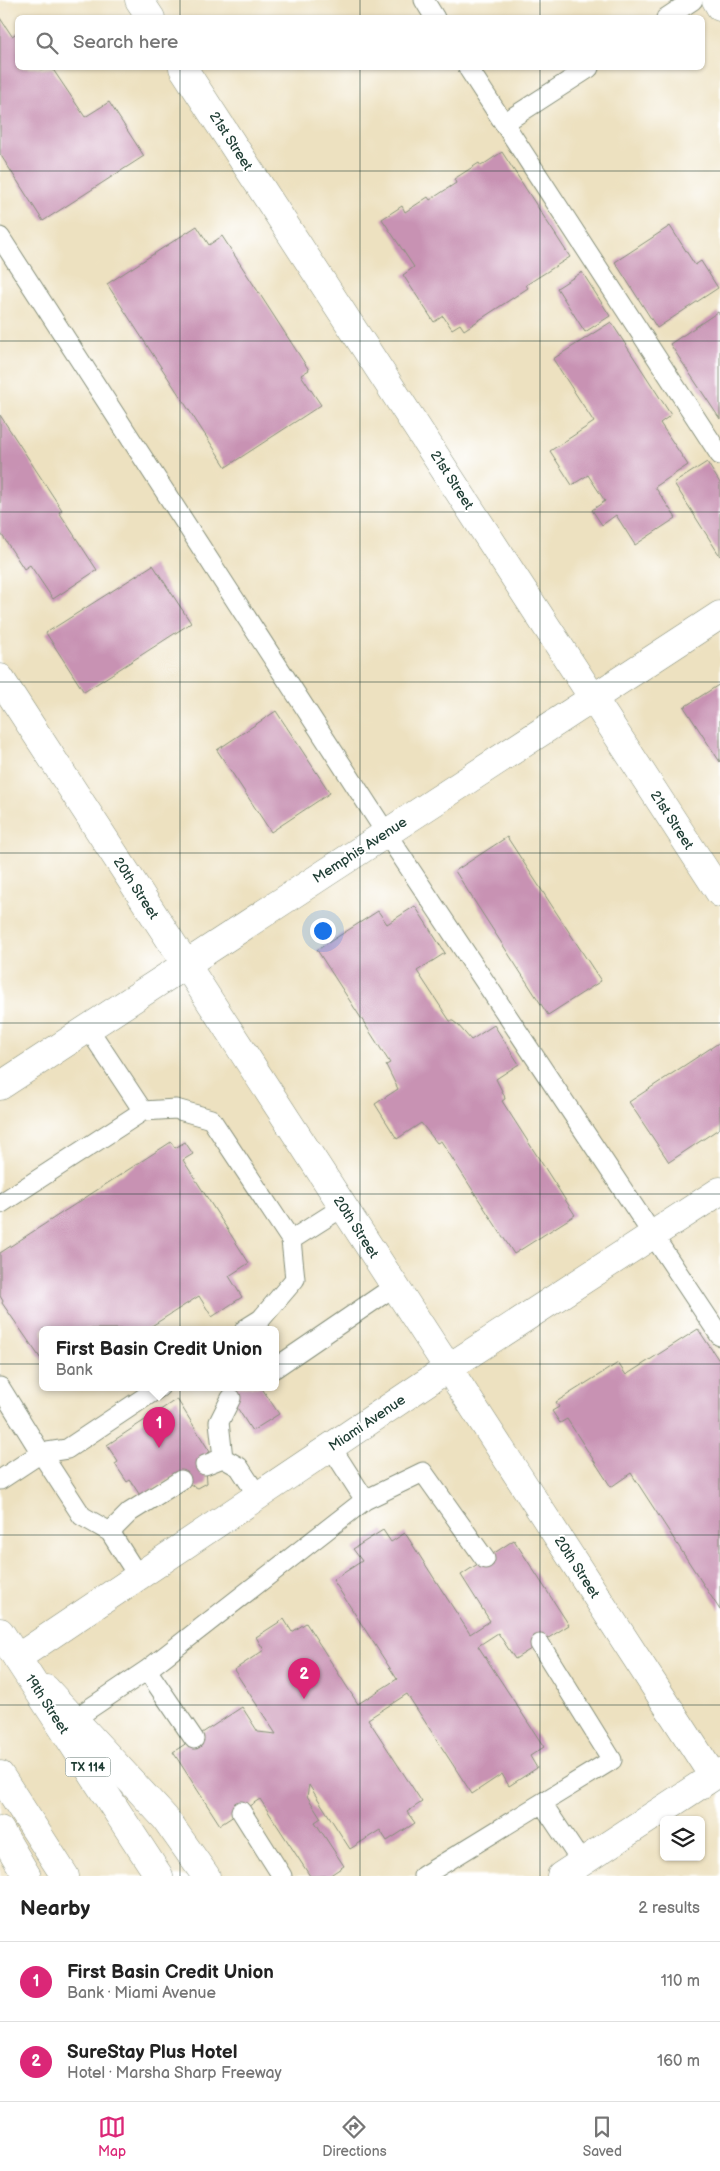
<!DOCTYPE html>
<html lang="en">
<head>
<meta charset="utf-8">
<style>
  body { margin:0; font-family:"Balsamiq Sans",sans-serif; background:#f6f6f6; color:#222 }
  .controls { position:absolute; right:15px; bottom:15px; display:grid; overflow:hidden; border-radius:8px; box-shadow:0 1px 4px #0004 }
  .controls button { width:45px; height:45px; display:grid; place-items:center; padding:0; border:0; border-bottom:1px solid #e0e0e0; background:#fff; color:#222; font:25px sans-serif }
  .you { position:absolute; left:322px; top:930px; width:18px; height:18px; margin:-12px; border:4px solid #fff; border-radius:50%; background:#1a73e8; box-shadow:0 0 0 8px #1a73e833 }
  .badge { display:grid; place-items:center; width:32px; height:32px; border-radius:50%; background:#db2777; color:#fff; font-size:16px; font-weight:700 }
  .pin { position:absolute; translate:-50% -41px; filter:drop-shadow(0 1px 2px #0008) }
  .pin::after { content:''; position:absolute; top:26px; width:18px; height:15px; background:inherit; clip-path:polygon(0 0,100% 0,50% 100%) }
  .popup { position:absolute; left:39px; top:1326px; width:240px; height:65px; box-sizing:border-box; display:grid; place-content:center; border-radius:8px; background:#fff; filter:drop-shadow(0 1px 4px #0005); font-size:16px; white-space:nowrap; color:#767676 }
  .popup b { font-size:19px; color:#222 }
  .popup::after { content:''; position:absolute; left:50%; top:100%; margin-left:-10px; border:10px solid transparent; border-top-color:#fff }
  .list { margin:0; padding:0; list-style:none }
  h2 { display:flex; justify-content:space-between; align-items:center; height:65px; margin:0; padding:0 20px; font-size:21px }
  h2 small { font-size:16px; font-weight:400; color:#767676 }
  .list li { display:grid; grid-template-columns:32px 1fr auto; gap:15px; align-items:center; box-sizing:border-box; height:80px; padding:0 20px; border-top:1px solid #e0e0e0 }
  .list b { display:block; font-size:19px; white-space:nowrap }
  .list p { margin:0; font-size:16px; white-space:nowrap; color:#767676 }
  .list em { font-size:16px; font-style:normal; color:#767676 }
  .icon { flex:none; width:28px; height:28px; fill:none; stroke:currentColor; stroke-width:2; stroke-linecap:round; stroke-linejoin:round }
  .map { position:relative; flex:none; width:720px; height:1876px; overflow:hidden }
  .search { position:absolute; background:#fff; box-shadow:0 1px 4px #0004; left:15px; right:15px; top:15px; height:55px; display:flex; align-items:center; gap:12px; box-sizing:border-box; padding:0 18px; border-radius:8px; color:#767676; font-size:19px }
  .sheet { height:225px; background:#fff }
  nav { display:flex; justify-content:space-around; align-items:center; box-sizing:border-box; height:70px; border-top:1px solid #e0e0e0; background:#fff; font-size:14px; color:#767676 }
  nav a { display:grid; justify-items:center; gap:2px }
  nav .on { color:#db2777 }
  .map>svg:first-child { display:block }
  .building { fill:#c892b3 }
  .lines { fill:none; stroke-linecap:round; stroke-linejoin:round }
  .lane-casing { stroke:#868f7a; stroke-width:21 }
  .street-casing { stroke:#868f7a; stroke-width:29 }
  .secondary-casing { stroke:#868f7a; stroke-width:29 }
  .primary-casing { stroke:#868f7a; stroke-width:29 }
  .highway-casing { stroke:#868f7a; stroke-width:29 }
  .lane { stroke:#fff; stroke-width:19 }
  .street { stroke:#fff; stroke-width:28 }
  .secondary { stroke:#fff; stroke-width:28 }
  .primary { stroke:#fff; stroke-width:28 }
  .highway { stroke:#fff; stroke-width:28 }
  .grid { fill:none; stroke:#1f3d34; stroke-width:1; stroke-opacity:0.55 }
  .labels { text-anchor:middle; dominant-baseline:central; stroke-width:4; stroke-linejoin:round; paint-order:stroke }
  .shield { fill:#fff; stroke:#627771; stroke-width:1 }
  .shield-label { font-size:12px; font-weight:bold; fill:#1f3d34 }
  .street-label { font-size:14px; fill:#1f3d34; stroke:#fff }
</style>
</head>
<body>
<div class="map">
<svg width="720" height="1876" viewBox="0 0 720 1876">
  <rect width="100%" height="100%" fill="#fff"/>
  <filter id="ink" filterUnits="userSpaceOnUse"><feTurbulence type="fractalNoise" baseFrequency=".02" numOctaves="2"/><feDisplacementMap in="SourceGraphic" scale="10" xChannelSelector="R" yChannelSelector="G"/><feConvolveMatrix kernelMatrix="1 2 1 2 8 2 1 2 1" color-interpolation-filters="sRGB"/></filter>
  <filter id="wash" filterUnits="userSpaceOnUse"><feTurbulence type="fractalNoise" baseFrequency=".0096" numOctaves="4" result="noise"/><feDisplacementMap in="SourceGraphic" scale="20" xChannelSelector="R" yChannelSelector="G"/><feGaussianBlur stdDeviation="1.12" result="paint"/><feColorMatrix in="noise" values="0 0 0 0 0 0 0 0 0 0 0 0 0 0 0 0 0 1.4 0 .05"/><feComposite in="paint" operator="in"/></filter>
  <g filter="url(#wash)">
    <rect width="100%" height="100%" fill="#ede1c0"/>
    <g id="blocks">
      <!-- building -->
      <path class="building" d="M0 18 12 36 18 32V68H40L41 69 52 68 85 117 109 102 144 156 43 221 0 154Z
        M502 152 570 257 526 285 528 288 464 330 460 324 452 329 443 316 434 322 403 275 414 267 382 219 402 206 405 212 428 197 430 200 456 183 454 179 479 163 481 166Z
        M197 226 209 245 222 236 309 370 301 375 321 405 226 467 107 284Z
        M670 226 695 265 701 261 718 288 657 328 615 262Z
        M582 272 610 316 585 332 557 288Z
        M718 312 720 315V419L670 344Z
        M611 322 671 415 660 423 688 465 655 487 676 518 635 545 616 515 602 525 592 510 605 501 588 475 572 485 550 451 594 422 553 359Z
        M0 415 62 510 59 512 97 570 53 599 30 565 24 569 0 532Z
        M707 462 720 483V556L674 483Z
        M153 565 191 623 84 692 46 633Z
        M720 684V762L684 707Z
        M276 711 330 793 271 832 217 750Z
        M507 837 601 981 548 1015 455 871Z
        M415 906 445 953 417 971 450 1021H453L458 1025 471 1040 494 1025 519 1064 496 1079 504 1095 505 1099 502 1101 575 1215 514 1254 441 1141 437 1143 421 1123 397 1139 375 1104 398 1089 386 1065 390 1063 317 950 378 911 387 924Z
        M720 1042V1128L669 1162 629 1102Z
        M171 1142 175 1148 185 1142 193 1154 183 1160 249 1263 229 1276 242 1297 212 1317 199 1296 147 1329H43V1362L2 1303 3 1301 0 1296V1253Z
        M698 1329 720 1362V1610L631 1473 611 1487 567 1419 560 1423 552 1411 559 1407 556 1402 618 1363 626 1375Z
        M224 1387H261L279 1414 252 1431Z
        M177 1399 210 1452 205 1455 207 1483 198 1488 173 1476 141 1497 130 1480 127 1482 115 1464 118 1462 107 1445Z
        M383 1530 391 1542 405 1533 470 1634 490 1621 461 1575 514 1540 569 1625 515 1659 498 1633 478 1646 544 1747 530 1756 537 1768 509 1786 502 1774 472 1794 407 1694 368 1719 422 1802 407 1812 415 1823 387 1841 380 1830 350 1849 309 1785 307 1796 321 1818 315 1822 344 1866 329 1876H310L260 1799 220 1825 173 1752 242 1707 258 1732 276 1734 234 1670 264 1650 256 1637 284 1619 292 1632 306 1623 358 1704 397 1679 333 1580 362 1561 353 1549Z"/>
    </g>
  </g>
  <g filter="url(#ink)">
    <use href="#blocks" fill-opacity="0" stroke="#868f7a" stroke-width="1"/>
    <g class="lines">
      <!-- lane casing -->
      <g class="lane-casing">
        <path id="lane" d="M424 0 435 18
          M666 18 693 0
          M468 68 720 455
          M504 123 589 68
          M0 237 386 833 720 1336
          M143 1111 176 1109 211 1119 291 1240 295 1279 261 1319 245 1329
          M0 1204 143 1111 88 1028
          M291 1240 343 1207
          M275 1368 395 1286
          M0 1387 41 1453 0 1480
          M331 1447 365 1500
          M223 1458 219 1422 231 1398
          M205 1465 223 1458 239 1467 258 1496
          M110 1532 130 1512 181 1480
          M138 1576 110 1532 82 1516 41 1453 67 1449 160 1387
          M147 1670 365 1500 423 1472 485 1559
          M74 1719 147 1670 194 1739
          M542 1803 582 1863
          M241 1811 282 1876
          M423 1876 612 1760 540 1644"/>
      </g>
      <!-- street casing -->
      <g class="street-casing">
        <path id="street" d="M139 0 151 18
          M716 0 720 7
          M183 68 720 893
          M0 678 713 1776
          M17 1658 448 1368 720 1191
          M561 1876 720 1772"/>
      </g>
      <!-- secondary casing -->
      <g class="secondary-casing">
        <path id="secondary" d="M0 1086 720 615
          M46 1689 165 1818 206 1876"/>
      </g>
      <!-- primary casing -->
      <g class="primary-casing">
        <path id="primary" d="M0 1632 159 1876
          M0 1775 65 1876"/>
      </g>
      <!-- highway casing -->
      <g class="highway-casing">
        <path id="highway" d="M0 1830 27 1876"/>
      </g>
      <!-- lane -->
      <use href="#lane" class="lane"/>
      <!-- street -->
      <use href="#street" class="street"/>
      <!-- secondary -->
      <use href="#secondary" class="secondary"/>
      <!-- primary -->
      <use href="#primary" class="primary"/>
      <!-- highway -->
      <use href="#highway" class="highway"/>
    </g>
  </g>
  <!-- grid -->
  <path class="grid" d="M180 0V18M360 0V18M540 0V18M180 68V1876M360 68V1876M540 68V1876M0 171H720M0 341H720M0 512H720M0 682H720M0 853H720M0 1023H720M0 1194H720M0 1364H720M0 1535H720M0 1705H720"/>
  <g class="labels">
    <!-- shield labels -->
    <rect class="shield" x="65.5" y="1757.5" width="45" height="19" rx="4"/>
    <g class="shield-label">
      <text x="88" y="1767">TX 114</text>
    </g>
    <!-- street labels -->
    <g class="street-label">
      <text transform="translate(231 141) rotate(57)">21st Street</text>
      <text transform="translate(452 480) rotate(57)">21st Street</text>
      <text transform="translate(672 820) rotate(57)">21st Street</text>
      <text transform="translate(360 850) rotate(-33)">Memphis Avenue</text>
      <text transform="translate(136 888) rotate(57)">20th Street</text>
      <text transform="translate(356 1227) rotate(57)">20th Street</text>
      <text transform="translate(367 1423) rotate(-34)">Miami Avenue</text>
      <text transform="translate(577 1567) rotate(57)">20th Street</text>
      <text transform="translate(47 1704) rotate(57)">19th Street</text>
    </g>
  </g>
</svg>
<div class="controls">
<button><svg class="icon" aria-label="layers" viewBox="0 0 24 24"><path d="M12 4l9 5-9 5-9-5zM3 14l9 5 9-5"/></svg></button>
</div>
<div class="you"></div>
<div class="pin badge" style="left:159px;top:1448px">1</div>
<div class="popup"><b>First Basin Credit Union</b>Bank</div>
<div class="pin badge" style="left:304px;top:1699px">2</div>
<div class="search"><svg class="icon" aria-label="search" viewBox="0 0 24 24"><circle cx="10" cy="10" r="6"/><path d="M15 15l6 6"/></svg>Search here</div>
</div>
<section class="sheet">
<h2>Nearby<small>2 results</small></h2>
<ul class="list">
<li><span class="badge">1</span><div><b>First Basin Credit Union</b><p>Bank · Miami Avenue</p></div><em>110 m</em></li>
<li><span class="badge">2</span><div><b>SureStay Plus Hotel</b><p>Hotel · Marsha Sharp Freeway</p></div><em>160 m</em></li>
</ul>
</section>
<nav>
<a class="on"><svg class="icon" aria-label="map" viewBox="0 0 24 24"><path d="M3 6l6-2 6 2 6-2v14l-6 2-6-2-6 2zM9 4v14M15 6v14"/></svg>Map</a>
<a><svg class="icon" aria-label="directions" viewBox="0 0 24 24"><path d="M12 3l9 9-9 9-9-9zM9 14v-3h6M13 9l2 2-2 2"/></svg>Directions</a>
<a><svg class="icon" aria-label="saved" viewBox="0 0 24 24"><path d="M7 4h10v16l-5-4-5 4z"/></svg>Saved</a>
</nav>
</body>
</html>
